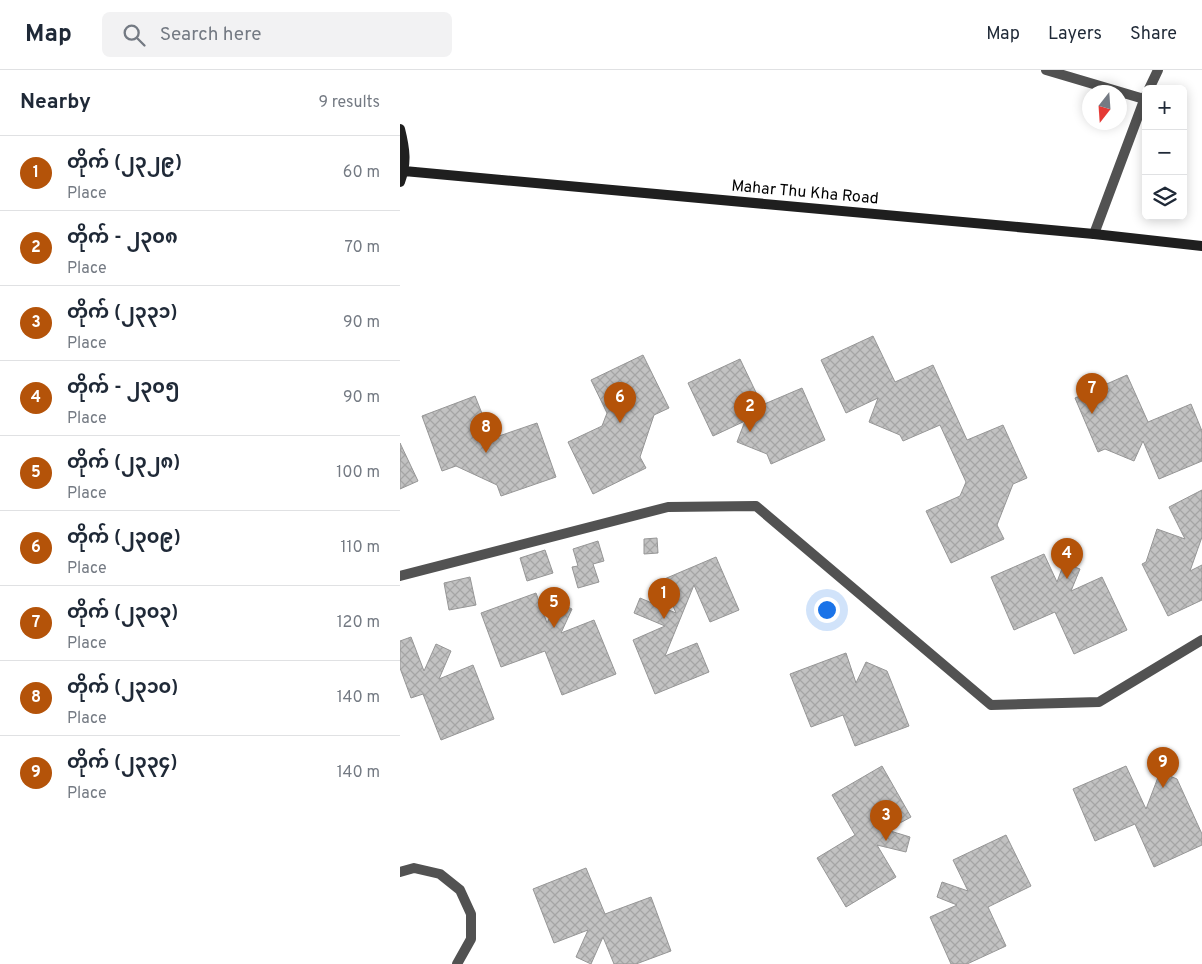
<!DOCTYPE html>
<html lang="en">
<head>
<meta charset="utf-8">
<style>
  body { margin:0; font-family:Overpass,"Noto Sans Myanmar",sans-serif; background:#f2f2f3; color:#1f2937 }
  .controls { position:absolute; right:15px; top:15px; display:grid; overflow:hidden; border-radius:8px; box-shadow:0 2px 12px #0003 }
  .controls button { width:45px; height:45px; display:grid; place-items:center; padding:0; border:0; border-bottom:1px solid #e0e1e3; background:#fff; color:#1f2937; font:25px sans-serif }
  .compass { position:absolute; left:682px; top:15px; width:45px; height:45px; border-radius:50%; background:#fff; box-shadow:0 2px 12px #0003; rotate:197deg }
  .you { position:absolute; left:426px; top:539px; width:18px; height:18px; margin:-12px; border:4px solid #fff; border-radius:50%; background:#1a73e8; box-shadow:0 0 0 8px #1a73e833 }
  .badge { display:grid; place-items:center; width:32px; height:32px; border-radius:50%; background:#b45309; color:#fff; font-size:16px; font-weight:700 }
  .pin { position:absolute; translate:-50% -41px; filter:drop-shadow(0 1px 2px #0008) }
  .pin::after { content:''; position:absolute; top:26px; width:18px; height:15px; background:inherit; clip-path:polygon(0 0,100% 0,50% 100%) }
  .list { margin:0; padding:0; list-style:none }
  h2 { display:flex; justify-content:space-between; align-items:center; height:65px; margin:0; padding:0 20px; font-size:21px }
  h2 small { font-size:16px; font-weight:400; color:#747a83 }
  .list li { display:grid; grid-template-columns:32px 1fr auto; gap:15px; align-items:center; box-sizing:border-box; height:75px; padding:0 20px; border-top:1px solid #e0e1e3 }
  .list b { display:block; font-size:19px; white-space:nowrap }
  .list p { margin:0; font-size:16px; white-space:nowrap; color:#747a83 }
  .list em { font-size:16px; font-style:normal; color:#747a83 }
  .icon { flex:none; width:28px; height:28px; fill:none; stroke:currentColor; stroke-width:2; stroke-linecap:round; stroke-linejoin:round }
  .map { position:relative; flex:none; width:802px; height:894px; overflow:hidden }
  header { display:flex; align-items:center; gap:30px; box-sizing:border-box; height:70px; padding:0 25px; background:#fff; border-bottom:1px solid #e0e1e3 }
  header strong { font-size:24px }
  nav { display:flex; gap:28px; margin-inline-start:auto; font-size:18px }
  .search { width:350px; height:45px; background:#f2f2f3; display:flex; align-items:center; gap:12px; box-sizing:border-box; padding:0 18px; border-radius:8px; color:#747a83; font-size:19px }
  main { display:flex }
  aside { flex:1; background:#fff }
  .map>svg:first-child { display:block }
  .building { fill:url(#building-cross-hatch); stroke:#969696 }
  .lines { fill:none; stroke-linecap:round; stroke-linejoin:round }
  .minor { stroke:#525252; stroke-width:10 }
  .secondary { stroke:#1f1f1f; stroke-width:10 }
  .labels { text-anchor:middle; dominant-baseline:central; stroke-width:5; stroke-linejoin:round; paint-order:stroke }
  .street-label { font-size:16px; fill:#000; stroke:#fff }
</style>
</head>
<body>
<header>
<strong>Map</strong>
<div class="search"><svg class="icon" aria-label="search" viewBox="0 0 24 24"><circle cx="10" cy="10" r="6"/><path d="M15 15l6 6"/></svg>Search here</div>
<nav><a>Map</a><a>Layers</a><a>Share</a></nav>
</header>
<main>
<aside>
<h2>Nearby<small>9 results</small></h2>
<ul class="list">
<li><span class="badge">1</span><div><b>တိုက် (၂၃၂၉)</b><p>Place</p></div><em>60 m</em></li>
<li><span class="badge">2</span><div><b>တိုက် - ၂၃၀၈</b><p>Place</p></div><em>70 m</em></li>
<li><span class="badge">3</span><div><b>တိုက် (၂၃၃၁)</b><p>Place</p></div><em>90 m</em></li>
<li><span class="badge">4</span><div><b>တိုက် - ၂၃၀၅</b><p>Place</p></div><em>90 m</em></li>
<li><span class="badge">5</span><div><b>တိုက် (၂၃၂၈)</b><p>Place</p></div><em>100 m</em></li>
<li><span class="badge">6</span><div><b>တိုက် (၂၃၀၉)</b><p>Place</p></div><em>110 m</em></li>
<li><span class="badge">7</span><div><b>တိုက် (၂၃၀၃)</b><p>Place</p></div><em>120 m</em></li>
<li><span class="badge">8</span><div><b>တိုက် (၂၃၁၀)</b><p>Place</p></div><em>140 m</em></li>
<li><span class="badge">9</span><div><b>တိုက် (၂၃၃၄)</b><p>Place</p></div><em>140 m</em></li>
</ul>
</aside>
<div class="map">
<svg width="802" height="894" viewBox="0 0 802 894">
  <defs>
    <pattern id="building-cross-hatch" width="8" height="8" patternUnits="userSpaceOnUse" patternTransform="scale(1.25)"><rect width="8" height="8" fill="#c2c2c2"/><path d="M0 0l8 8M0 8l8-8" fill="none" stroke="#a5a5a5"/></pattern>
  </defs>
  <rect width="100%" height="100%" fill="#fff"/>
  <!-- building -->
  <path class="building" d="M473 266 495 312 533 295 567 370 603 355 627 408 613 414 597 455 604 469 551 493 526 441 560 426 566 412 540 355 503 371 500 365 469 352 478 328 446 343 421 290Z
    M243 285 269 338 254 345 240 387 246 398 193 424 168 372 202 356 207 343 191 310Z
    M340 289 362 335 402 318 425 370 371 394 367 384 337 372 345 351 313 366 288 313Z
    M727 305 748 352 791 334 802 361V391L759 409 743 371 734 391 705 379 698 382 675 328Z
    M75 326 89 361 99 366 137 353 156 407 101 426 97 415 56 396 42 401 22 346Z
    M0 373 18 411 0 419Z
    M802 420V467L790 501 802 495V530L768 546 742 494 746 492 757 459 785 469 769 437Z
    M257 468 258 483 244 484V469Z
    M198 471 204 491 193 494 199 512 178 518 172 497 178 496 173 479Z
    M145 480 153 503 127 511 120 488Z
    M644 484 657 512 664 493 680 499 671 521 702 507 727 560 674 584 655 542 614 560 591 507Z
    M316 487 339 540 310 552 294 515 265 586 297 573 309 602 255 624 233 570 265 556 234 543 240 528 276 543 262 510Z
    M70 507 76 535 49 540 44 513Z
    M136 523 147 553 157 532 172 539 161 563 194 550 216 604 162 625 145 581 101 597 81 543Z
    M11 567 24 601 36 574 51 581 39 609 73 595 94 649 41 670 23 624 11 628 0 598V571Z
    M446 583 456 613 466 592 487 601 509 656 455 676 443 645 411 657 390 604Z
    M482 696 511 747 487 760 510 767 506 782 477 775 496 807 446 837 417 788 455 765 432 725Z
    M726 696 746 739 760 702 777 709 802 764V775L754 797 735 754 695 771 673 719Z
    M606 765 631 816 588 837 606 876 567 894H551L530 847 557 835 537 827 542 812 568 821 553 790Z
    M186 798 205 844 251 827 271 881 236 894H214L203 867 191 894 176 887 188 860 154 873 133 819Z"/>
  <g class="lines">
    <!-- minor -->
    <path class="minor" d="M646 0 744 29
      M749 19 758 0
      M694 164 746 25
      M0 506 268 437 356 436 591 635 699 632 802 570
      M0 802 14 798 40 804 60 820 71 844V869L57 894"/>
    <!-- secondary -->
    <path class="secondary" d="M0 59C5 79 7 93 0 112
      M4 101 694 164 802 176"/>
  </g>
  <g class="labels">
    <!-- street labels -->
    <g class="street-label">
      <text transform="translate(405 123) rotate(5)">Mahar Thu Kha Road</text>
    </g>
  </g>
</svg>
<div class="controls">
<button>+</button>
<button>−</button>
<button><svg class="icon" aria-label="layers" viewBox="0 0 24 24"><path d="M12 4l9 5-9 5-9-5zM3 14l9 5 9-5"/></svg></button>
</div>
<svg class="compass" viewBox="-18 -18 36 36"><path d="M0-13l5 13h-10z" fill="#e53935"/><path d="M0 13l5-13h-10z" fill="#747a83"/></svg>
<div class="you"></div>
<div class="pin badge" style="left:264px;top:549px">1</div>
<div class="pin badge" style="left:350px;top:362px">2</div>
<div class="pin badge" style="left:486px;top:771px">3</div>
<div class="pin badge" style="left:667px;top:509px">4</div>
<div class="pin badge" style="left:154px;top:558px">5</div>
<div class="pin badge" style="left:220px;top:353px">6</div>
<div class="pin badge" style="left:692px;top:344px">7</div>
<div class="pin badge" style="left:86px;top:383px">8</div>
<div class="pin badge" style="left:763px;top:718px">9</div>
</div>
</main>
</body>
</html>
